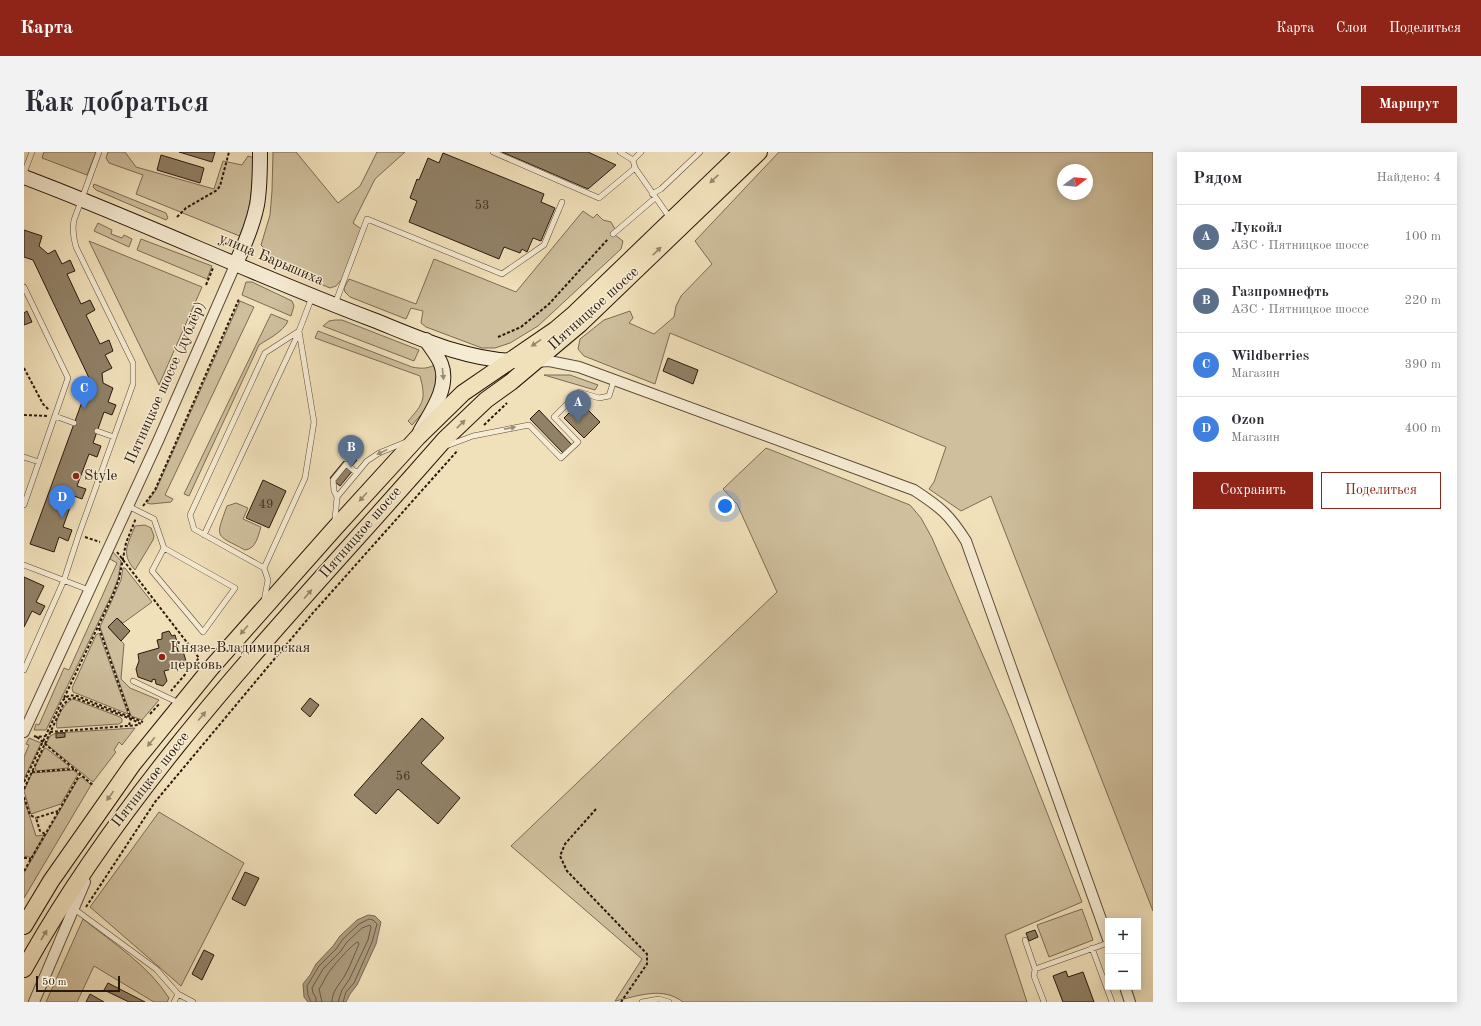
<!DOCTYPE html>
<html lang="ru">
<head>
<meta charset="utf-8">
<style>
  body { margin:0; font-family:"Old Standard TT",serif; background:#f2f2f3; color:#2b2b33 }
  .controls { position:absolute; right:12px; bottom:12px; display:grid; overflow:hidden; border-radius:0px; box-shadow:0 2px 10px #0003 }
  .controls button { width:36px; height:36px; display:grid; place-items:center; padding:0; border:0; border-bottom:1px solid #e1e1e2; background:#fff; color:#2b2b33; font:20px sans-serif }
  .compass { position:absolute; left:1033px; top:12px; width:36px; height:36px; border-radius:50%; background:#fff; box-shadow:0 2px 10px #0003; rotate:74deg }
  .scale { position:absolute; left:12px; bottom:10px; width:84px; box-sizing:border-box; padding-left:4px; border:2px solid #29180c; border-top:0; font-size:11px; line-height:14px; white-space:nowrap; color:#29180c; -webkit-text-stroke:3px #f6ecd3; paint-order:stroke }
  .you { position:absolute; left:701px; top:354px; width:14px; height:14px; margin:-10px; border:3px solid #fff; border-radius:50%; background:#1a73e8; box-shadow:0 0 0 6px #1a73e833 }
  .badge { display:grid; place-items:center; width:26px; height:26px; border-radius:50%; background:#8f2418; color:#fff; font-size:13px; font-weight:700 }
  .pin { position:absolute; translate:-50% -33px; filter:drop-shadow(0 1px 2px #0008) }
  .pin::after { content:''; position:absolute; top:21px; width:14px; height:12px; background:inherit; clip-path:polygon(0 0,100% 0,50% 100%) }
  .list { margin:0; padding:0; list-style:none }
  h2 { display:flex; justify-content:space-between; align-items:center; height:52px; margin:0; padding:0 16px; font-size:17px }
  h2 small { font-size:13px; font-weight:400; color:#7c7c81 }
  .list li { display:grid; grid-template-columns:26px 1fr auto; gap:12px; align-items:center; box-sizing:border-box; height:64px; padding:0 16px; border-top:1px solid #e1e1e2 }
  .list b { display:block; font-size:15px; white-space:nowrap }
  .list p { margin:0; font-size:13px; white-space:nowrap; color:#7c7c81 }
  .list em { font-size:13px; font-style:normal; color:#7c7c81 }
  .actions { display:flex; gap:8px; padding:12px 16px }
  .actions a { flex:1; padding:9px 0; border:1px solid #8f2418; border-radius:0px; text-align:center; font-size:14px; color:#8f2418 }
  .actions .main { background:#8f2418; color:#fff }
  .map { position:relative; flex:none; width:1129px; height:850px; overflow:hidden; border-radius:0px }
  header { display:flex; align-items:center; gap:24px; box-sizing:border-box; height:56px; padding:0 20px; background:#8f2418; color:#fff }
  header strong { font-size:19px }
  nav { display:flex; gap:22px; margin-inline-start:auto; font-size:14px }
  .intro { display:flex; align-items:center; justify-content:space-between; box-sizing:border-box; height:96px; padding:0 24px }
  h1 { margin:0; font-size:28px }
  .button { padding:10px 18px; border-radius:0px; background:#8f2418; color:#fff; font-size:14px; font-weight:700 }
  main { display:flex; gap:24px; padding:0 24px }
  aside { flex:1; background:#fff; border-radius:0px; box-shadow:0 2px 10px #0003 }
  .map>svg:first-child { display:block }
  .green { fill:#cfbf9d; stroke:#7c6c54; fill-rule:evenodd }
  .water { fill:#ad9d80; stroke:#786852 }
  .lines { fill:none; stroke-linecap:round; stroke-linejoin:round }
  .shore { stroke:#6b5a46; stroke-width:1 }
  .building { fill:#918167; stroke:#29180c }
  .lane-casing { stroke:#5b4a38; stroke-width:6 }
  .street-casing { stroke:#5b4a38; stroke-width:12 }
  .secondary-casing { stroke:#29180c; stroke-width:16 }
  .primary-casing { stroke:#29180c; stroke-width:18 }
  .path { stroke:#29180c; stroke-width:2; stroke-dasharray:3 2; stroke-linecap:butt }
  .lane { stroke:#f6ecd3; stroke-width:5 }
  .street { stroke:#f6ecd3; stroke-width:10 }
  .secondary { stroke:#f6ecd3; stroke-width:14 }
  .primary { stroke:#f1e1bb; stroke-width:16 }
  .oneway { fill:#97876c }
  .oneway2 { fill:#9a8d79 }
  .poi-dot { fill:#8f2418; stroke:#f6ecd3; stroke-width:1.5 }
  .labels { text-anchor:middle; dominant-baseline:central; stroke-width:3; stroke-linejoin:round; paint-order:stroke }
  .number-label { font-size:13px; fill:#433223 }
  .street-label { font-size:15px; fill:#29180c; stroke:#f6ecd3 }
  .poi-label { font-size:15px; fill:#29180c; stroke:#f6ecd3; text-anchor:start }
</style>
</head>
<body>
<header>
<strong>Карта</strong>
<nav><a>Карта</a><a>Слои</a><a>Поделиться</a></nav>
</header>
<div class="intro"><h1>Как добраться</h1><a class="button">Маршрут</a></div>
<main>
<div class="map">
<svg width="1129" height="850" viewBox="0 0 1129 850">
  <rect width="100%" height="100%" fill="#f1e1bb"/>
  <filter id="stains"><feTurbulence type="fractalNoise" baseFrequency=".005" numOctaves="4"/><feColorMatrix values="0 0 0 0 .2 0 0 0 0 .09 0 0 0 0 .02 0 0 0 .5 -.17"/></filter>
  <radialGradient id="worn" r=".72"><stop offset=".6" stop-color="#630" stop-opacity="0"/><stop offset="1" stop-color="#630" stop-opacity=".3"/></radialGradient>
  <!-- green -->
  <path class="green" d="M20 0H72L63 23 18 6Z
    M84 0H101L112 15 190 37 199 9 218 13 224 4 230 6C228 36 227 56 218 85L112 42 119 23 85 11 82 6Z
    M249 0H272L314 51 336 34 353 0H381L351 27 329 71 337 77 319 126 312 134 306 136 236 107 240 96 237 93 246 63 248 39Z
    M755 0H1129V759L967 344 937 359 905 337 910 330 922 295 646 181 631 232 560 204 554 197 556 187 580 168 606 159 609 166 605 171 630 182 650 165 652 154 657 144 688 112 671 89ZM1039 18H1063V42H1039Z
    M70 32 142 61 144 66 142 68 72 38 69 35Z
    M559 59 569 66 573 62 579 68 587 70 591 77V83L599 89 597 97 514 174 486 191 471 196H458L402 175 397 171 399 159 387 156 382 167 326 145 321 140 320 136 325 127 392 152 410 107 492 140Z
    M74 71 88 78 87 82 98 86 100 83 108 87 105 95 70 79Z
    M117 87 188 114 183 127 113 98Z
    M65 89 178 135 135 233Z
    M222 130H228L268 149 270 154 267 164 218 143Z
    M216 149 230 155 141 343 149 347 147 350 127 352 123 351 132 338Z
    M247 162 264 169C259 180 244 187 235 193L165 344 160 342Z
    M311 168H318L395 198 390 209 299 174 305 169Z
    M294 179 388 215C398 217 405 217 414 211L411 247 388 273 384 269C400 251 402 247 396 224L291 186Z
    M520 223H546L574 233 571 238Z
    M742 296 886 353 897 366 908 386 986 566 1058 750 981 783 1003 850H659C638 834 615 844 591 849L618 807 487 694 753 440 713 352 699 337Z
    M212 351 224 356 219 367 237 375C234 384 232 397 221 398 191 382 191 387 203 354Z
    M121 373 127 376 130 384 129 388 111 418C96 401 104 393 111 374Z
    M89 400 97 409 94 427 88 442 22 578H10L12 572 15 573 40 516 45 518 93 411 86 407Z
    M99 416H101L128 450 99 471 93 466 84 475 100 492 97 527 106 536 135 548 118 568 107 564 76 475 97 428Z
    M75 481 104 562 49 540 48 536 72 483Z
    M49 547 96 565 98 567V570L95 572 33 576C30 568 41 550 49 547Z
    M111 576 98 593 95 590 90 598 92 600 69 630 22 592 26 584 32 581Z
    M5 586 17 591 0 627V605L5 593 2 592Z
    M22 596 45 614 44 616 12 619 11 615 20 597Z
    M49 618 54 622 37 652 7 662 0 639 8 621Z
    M58 625 67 633 0 746V721L54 627Z
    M0 647 12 684 20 683 7 706 3 704 0 705Z
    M135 660 220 711 157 834 66 755Z
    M1058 757 1069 788 1025 805 1013 773Z
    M59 767C89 791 124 813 145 846L143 850H130L70 814 53 850H22Z"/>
  <!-- water -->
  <path class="water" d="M344 763 351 764 357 770 352 792 333 833 326 842 322 850H284L280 845 279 832 286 823 292 812 309 794 316 784 333 768Z"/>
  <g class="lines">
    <!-- shore -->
    <path class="shore" d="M287 850 284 843 283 834 295 814 312 797 319 787 335 772 345 767 349 768 353 772 348 790 330 831 322 840 319 850
      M292 850V846L289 841 288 836 299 817 316 800 323 790 338 776 346 773 347 775 344 788 325 828 318 838 314 850
      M298 850 295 837C299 832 301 825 305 820 309 814 329 791 334 790L335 792C330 803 326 815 320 825 315 833 308 839 308 850"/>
  </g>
  <!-- building -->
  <path class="building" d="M155 0H191L188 10Z
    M478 0H564L592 13 564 37Z
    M419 1 520 42 517 50 531 56 517 89 509 86 503 100 498 97 496 101 480 95 475 107 385 70 393 49 386 46 393 27 395 28 404 6 415 11Z
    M137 3 180 16 176 31 133 18Z
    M0 78 18 84 15 94 24 102 31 98 38 112 46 108 51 119 43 122 57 152 66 148 71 158 62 163 76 192 85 188 89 199 81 203 88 216 78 221 79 231 89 236 84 250 92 253 88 263 80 260 69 291 77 294 73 305 65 302 53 334 62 337 58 347 50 344 39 375 48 378 44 389 35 385 30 400 6 392 66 228 9 108 0 105Z
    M3 159 8 170 0 173V161Z
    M644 206 674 218 669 232 639 219Z
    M556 250 576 270 560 286 540 266Z
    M515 258 548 293 539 301 506 267Z
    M328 303 333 308 327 315 322 310Z
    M320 309 330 317 316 334 306 326Z
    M239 328 262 339 245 376 222 366Z
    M0 425 20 434 12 450 21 454 16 463 8 459 0 475Z
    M93 466 106 479 97 489 84 475Z
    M145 479 148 484 151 483 156 500 159 499 162 509 151 512 152 516 140 519 143 529 139 534 132 532 131 527 128 528V530L114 525 112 517 115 509 114 502 135 496 133 488 138 487V481Z
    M286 546 295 553 286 565 277 557Z
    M398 566 420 586 397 611 436 646 414 672 374 637 352 662 330 643Z
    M32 581H41V585L32 586Z
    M221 720 235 726 221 754 208 747Z
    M1011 778 1014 785 1005 789 1002 781Z
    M180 798 190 803 178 828 168 822Z
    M1042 819 1044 825 1059 820 1070 850H1039L1029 824Z
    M84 831 121 850H105L80 838Z
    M66 842 80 850H62Z"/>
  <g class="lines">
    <!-- lane casing -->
    <g class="lane-casing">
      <path id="lane" d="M469 0 575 46 611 16
        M596 0 609 8
        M617 0 609 8 611 16 646 66
        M0 21 8 0
        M628 42 637 37 676 0
        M589 82 631 46
        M0 135 44 226 0 353
        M311 152 343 67 478 122 520 93 538 50
        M31 264 50 271
        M73 279 90 285
        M422 294 449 284 505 273 537 306 554 290 530 265 555 240 575 246 585 244 590 228
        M0 305 15 310
        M313 345 310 339 309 328 322 312 333 321
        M104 354 130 367 140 396 211 436 179 480 128 419 140 396
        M311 368 313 345 343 309 355 301 382 290
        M180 383 275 180
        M0 413 65 438
        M240 416 281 326 290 270 275 179
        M240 449 244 428 240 416 170 377 166 363 241 201 275 179 288 145
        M0 518 40 428 55 382 109 232V211L52 95C49 85 48 78 50 68L75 0
        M109 529 155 551
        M49 756 132 817 154 842 169 850
        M1001 788 1011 817
        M1068 796 1088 850
        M150 850 154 842
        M618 850 635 847 645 850
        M1020 850 1010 824 1011 817 1084 791"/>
    </g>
    <!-- street casing -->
    <g class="street-casing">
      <path id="street" d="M511 210 525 209 555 215 890 338C916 355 925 362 942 389L1084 787
        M0 580 134 289 212 111
        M1101 835 1106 850
        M10 850 61 730"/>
    </g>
    <!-- secondary casing -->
    <g class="secondary-casing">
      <path id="secondary" d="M0 25C117 69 230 123 347 167 393 185 441 208 491 209
        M212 111C221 92 229 73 233 53 236 36 236 17 236 0
        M396 280C407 260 426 235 417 212 414 204 407 196 402 188"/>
    </g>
    <!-- primary casing -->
    <g class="primary-casing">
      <path id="primary" d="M0 774 27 729 109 612 187 516 311 376 394 285 439 241 531 178 551 161 718 0
        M0 817C103 632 252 478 391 321L421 287 462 248 487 230 556 172 735 0"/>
    </g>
    <!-- path -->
    <path class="path" d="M153 65 162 56 193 38 196 34 205 0
      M199 93 202 86
      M182 133 189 116
      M474 185 497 175 525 152 584 87
      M0 216 19 252 25 258
      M0 263 24 264
      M460 273 483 251
      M119 354 131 338 215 147
      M61 385 76 390
      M93 400 175 506 147 539
      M75 476 107 567 105 573
      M40 546 89 443 95 427 102 391 112 366
      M126 562 136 551
      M26 580 115 573
      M10 584 13 585 21 584
      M13 585 70 634
      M8 620 50 617
      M0 630 37 551C41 545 45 542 53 544L119 570
      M0 637 39 553 45 547 51 546 107 567 117 572
      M0 645 6 663 12 666
      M572 657 541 692 536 704 543 719 623 802V812L597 850
      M21 682 16 679 12 666 34 659
      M0 706H3L7 707
      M0 719 56 622
      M62 755 131 650 288 462 434 298"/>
    <!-- lane -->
    <use href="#lane" class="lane"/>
    <!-- street -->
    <use href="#street" class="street"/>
    <!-- secondary -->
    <use href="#secondary" class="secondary"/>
    <!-- primary -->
    <use href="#primary" class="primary"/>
  </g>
  <!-- one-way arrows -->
  <defs><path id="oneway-solid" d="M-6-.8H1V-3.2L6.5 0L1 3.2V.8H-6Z"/></defs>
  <g class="oneway">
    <use href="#oneway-solid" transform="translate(690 27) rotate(136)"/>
    <use href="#oneway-solid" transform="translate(633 99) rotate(-44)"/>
    <use href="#oneway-solid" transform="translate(512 191) rotate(146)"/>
    <use href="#oneway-solid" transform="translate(437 272) rotate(-44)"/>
    <use href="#oneway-solid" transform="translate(339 345) rotate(132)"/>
    <use href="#oneway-solid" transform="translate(284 442) rotate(-49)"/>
    <use href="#oneway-solid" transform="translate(220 478) rotate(131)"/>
    <use href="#oneway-solid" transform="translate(178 564) rotate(-50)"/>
    <use href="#oneway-solid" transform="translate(127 590) rotate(129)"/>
    <use href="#oneway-solid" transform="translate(86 644) rotate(126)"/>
    <use href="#oneway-solid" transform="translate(20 783) rotate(-59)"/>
  </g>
  <g class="oneway2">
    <use href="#oneway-solid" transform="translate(419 222) rotate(84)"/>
    <use href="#oneway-solid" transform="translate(486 276) rotate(-11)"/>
    <use href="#oneway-solid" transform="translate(358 300) rotate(154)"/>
  </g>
  <!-- markers -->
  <g class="poi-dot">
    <circle cx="52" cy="324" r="4"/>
    <circle cx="138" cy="505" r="4"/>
  </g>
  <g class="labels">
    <!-- number labels -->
    <g class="number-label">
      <text x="458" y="53">53</text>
      <text x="242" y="352">49</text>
      <text x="379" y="624">56</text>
    </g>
    <!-- street labels -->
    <g class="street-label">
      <text transform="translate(247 108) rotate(23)">улица Барышиха</text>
      <text transform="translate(570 157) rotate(-42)">Пятницкое шоссе</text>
      <text transform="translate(142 231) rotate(-66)">Пятницкое шоссе (дублёр)</text>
      <text transform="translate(337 381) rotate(-49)">Пятницкое шоссе</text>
      <text transform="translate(127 628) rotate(-52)">Пятницкое шоссе</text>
    </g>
    <!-- poi labels -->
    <g class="poi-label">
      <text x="60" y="324">Style</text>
      <text x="146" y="496">Князе-Владимирская<tspan x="146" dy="17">церковь</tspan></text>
    </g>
  </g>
  <rect width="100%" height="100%" filter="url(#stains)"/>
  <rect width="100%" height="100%" fill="url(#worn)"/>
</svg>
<div class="controls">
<button>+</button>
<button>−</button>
</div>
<svg class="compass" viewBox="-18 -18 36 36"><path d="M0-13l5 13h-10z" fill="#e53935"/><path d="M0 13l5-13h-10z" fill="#7c7c81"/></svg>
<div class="scale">50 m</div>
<div class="you"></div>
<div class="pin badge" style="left:554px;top:271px;background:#5c6f8a">A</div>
<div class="pin badge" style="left:327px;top:316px;background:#5c6f8a">B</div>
<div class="pin badge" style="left:60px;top:257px;background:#3f7fe0">C</div>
<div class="pin badge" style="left:38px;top:366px;background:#3f7fe0">D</div>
</div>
<aside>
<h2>Рядом<small>Найдено: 4</small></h2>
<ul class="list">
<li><span class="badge" style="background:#5c6f8a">A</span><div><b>Лукойл</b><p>АЗС · Пятницкое шоссе</p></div><em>100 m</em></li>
<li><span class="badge" style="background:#5c6f8a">B</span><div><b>Газпромнефть</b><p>АЗС · Пятницкое шоссе</p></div><em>220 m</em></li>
<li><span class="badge" style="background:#3f7fe0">C</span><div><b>Wildberries</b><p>Магазин</p></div><em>390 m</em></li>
<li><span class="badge" style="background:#3f7fe0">D</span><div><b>Ozon</b><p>Магазин</p></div><em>400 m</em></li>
</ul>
<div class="actions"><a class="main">Сохранить</a><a>Поделиться</a></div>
</aside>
</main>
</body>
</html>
